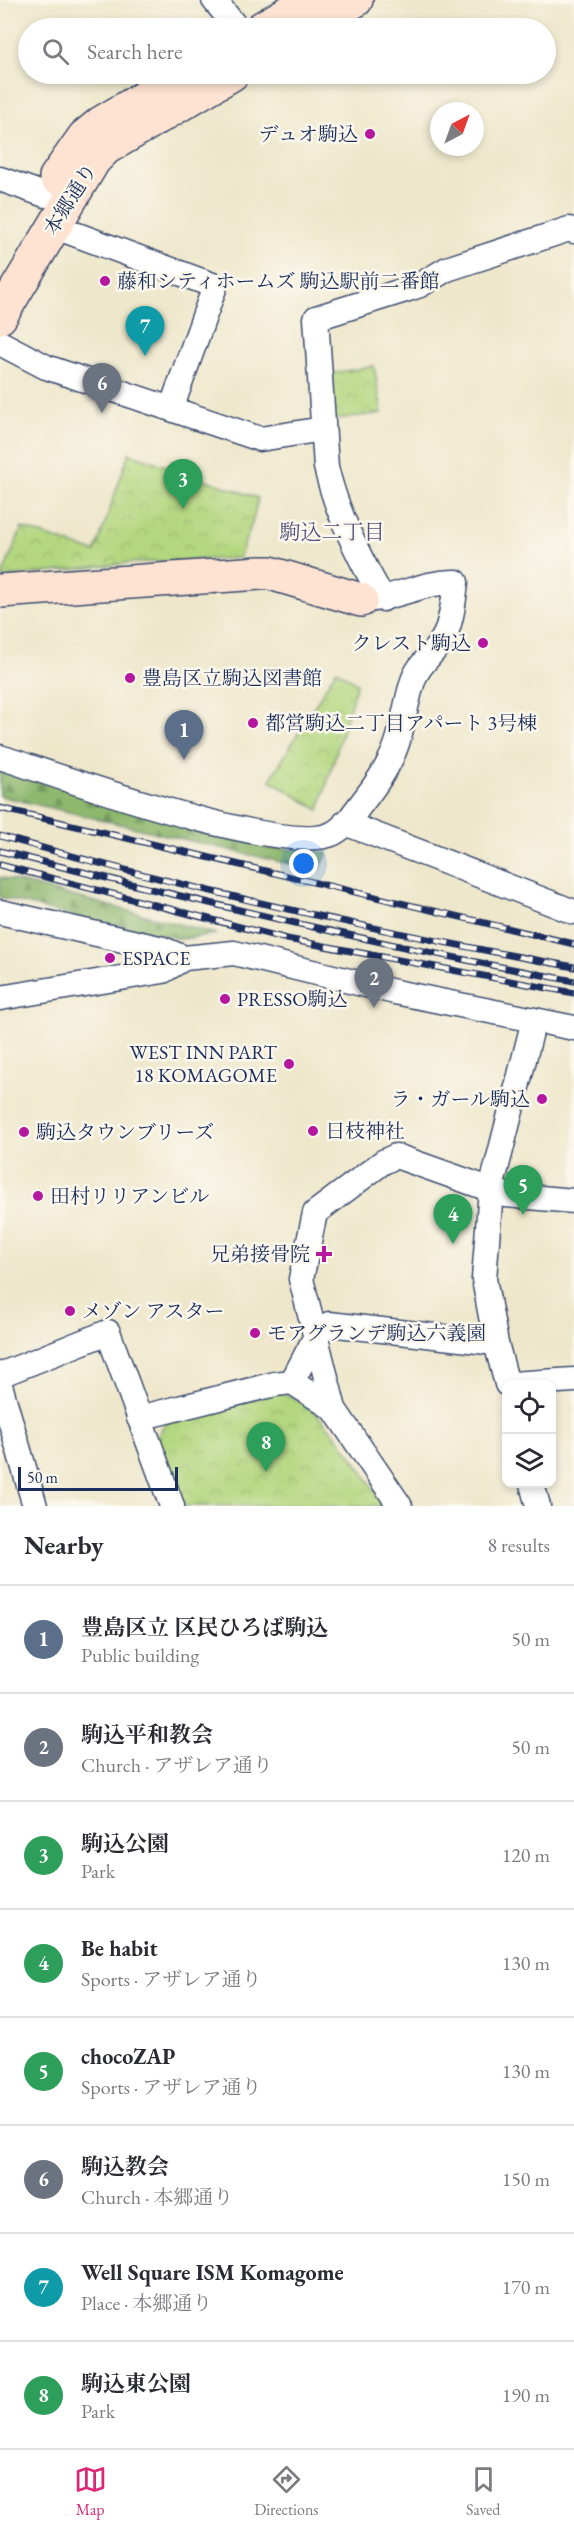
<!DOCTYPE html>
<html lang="en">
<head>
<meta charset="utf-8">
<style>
  body { margin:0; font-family:"EB Garamond","Noto Serif JP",serif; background:#f2f2f3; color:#2b2b33 }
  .controls { position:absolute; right:18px; bottom:18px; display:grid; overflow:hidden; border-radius:12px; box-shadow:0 3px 9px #0003 }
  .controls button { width:54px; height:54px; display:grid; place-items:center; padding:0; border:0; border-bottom:2px solid #e1e1e2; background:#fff; color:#2b2b33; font:30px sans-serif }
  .compass { position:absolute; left:430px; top:102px; width:54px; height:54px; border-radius:50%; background:#fff; box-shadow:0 3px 9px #0003; rotate:41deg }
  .scale { position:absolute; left:18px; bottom:15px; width:160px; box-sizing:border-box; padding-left:6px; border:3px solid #1b2f5e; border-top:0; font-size:16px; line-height:21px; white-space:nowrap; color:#1b2f5e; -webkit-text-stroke:4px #fbf7ec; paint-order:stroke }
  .you { position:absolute; left:304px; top:864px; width:21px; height:21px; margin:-15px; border:4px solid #fff; border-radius:50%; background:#1a73e8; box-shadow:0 0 0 9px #1a73e833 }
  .badge { display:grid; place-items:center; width:39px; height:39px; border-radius:50%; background:#db2777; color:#fff; font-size:20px; font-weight:700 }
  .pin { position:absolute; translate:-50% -50px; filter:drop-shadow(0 2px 3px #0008) }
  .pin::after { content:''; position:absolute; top:32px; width:21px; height:18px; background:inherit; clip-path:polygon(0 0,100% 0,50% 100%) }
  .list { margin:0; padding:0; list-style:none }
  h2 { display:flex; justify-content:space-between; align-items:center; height:78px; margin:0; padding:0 24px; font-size:26px }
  h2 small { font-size:20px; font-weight:400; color:#7c7c81 }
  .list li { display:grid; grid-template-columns:39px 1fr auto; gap:18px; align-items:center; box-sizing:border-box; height:108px; padding:0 24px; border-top:2px solid #e1e1e2 }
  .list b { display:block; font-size:22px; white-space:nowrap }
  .list p { margin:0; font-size:20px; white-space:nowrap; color:#7c7c81 }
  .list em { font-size:20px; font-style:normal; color:#7c7c81 }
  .icon { flex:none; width:33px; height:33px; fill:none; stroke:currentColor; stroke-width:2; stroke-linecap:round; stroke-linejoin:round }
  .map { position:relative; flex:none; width:574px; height:1506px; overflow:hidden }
  .search { position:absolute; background:#fff; box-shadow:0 3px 9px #0003; left:18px; right:18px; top:18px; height:66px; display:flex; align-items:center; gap:15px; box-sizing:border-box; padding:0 21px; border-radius:33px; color:#7c7c81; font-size:22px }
  .sheet { height:942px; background:#fff }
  nav { display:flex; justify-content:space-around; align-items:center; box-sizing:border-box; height:84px; border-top:2px solid #e1e1e2; background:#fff; font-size:16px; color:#7c7c81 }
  nav a { display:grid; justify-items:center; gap:3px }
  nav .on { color:#db2777 }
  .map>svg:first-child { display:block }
  .forest { fill:url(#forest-firs); stroke:#547466; stroke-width:1.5 }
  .park { fill:url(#park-crowns); stroke:#67836e; stroke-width:1.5 }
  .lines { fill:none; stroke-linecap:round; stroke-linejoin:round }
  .street-casing { stroke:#3b4b6e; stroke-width:27 }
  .secondary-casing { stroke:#3b4b6e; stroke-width:36 }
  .street { stroke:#fff; stroke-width:24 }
  .secondary { stroke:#fee3d2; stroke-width:33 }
  .rail-casing { stroke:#1b2f5e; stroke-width:7 }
  .rail { stroke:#fbf7ec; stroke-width:4.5; stroke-dasharray:14; stroke-linecap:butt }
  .poi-dot { fill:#b5179e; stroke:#fbf7ec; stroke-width:2 }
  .labels { text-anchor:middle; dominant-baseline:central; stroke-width:5; stroke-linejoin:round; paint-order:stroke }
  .poi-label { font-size:20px; fill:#1b2f5e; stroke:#fbf7ec; text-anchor:start }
  .street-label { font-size:20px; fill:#1b2f5e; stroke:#fbf7ec }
  .neighbourhood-label { font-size:21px; fill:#555281; stroke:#fbf7ec }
</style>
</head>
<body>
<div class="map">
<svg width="574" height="1506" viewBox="0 0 574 1506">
  <defs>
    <pattern id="forest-firs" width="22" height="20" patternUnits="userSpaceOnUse" patternTransform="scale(1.5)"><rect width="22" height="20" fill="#8eb86e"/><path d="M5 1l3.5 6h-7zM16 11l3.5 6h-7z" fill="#73965e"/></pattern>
    <pattern id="park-crowns" width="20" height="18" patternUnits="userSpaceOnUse" patternTransform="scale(1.5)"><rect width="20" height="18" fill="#b3d77f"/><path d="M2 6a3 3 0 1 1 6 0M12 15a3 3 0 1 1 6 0" fill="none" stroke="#99b970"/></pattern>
  </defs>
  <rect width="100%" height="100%" fill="#fbf7ec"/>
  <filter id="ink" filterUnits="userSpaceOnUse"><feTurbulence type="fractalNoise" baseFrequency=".0167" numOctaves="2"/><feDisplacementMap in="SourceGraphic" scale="12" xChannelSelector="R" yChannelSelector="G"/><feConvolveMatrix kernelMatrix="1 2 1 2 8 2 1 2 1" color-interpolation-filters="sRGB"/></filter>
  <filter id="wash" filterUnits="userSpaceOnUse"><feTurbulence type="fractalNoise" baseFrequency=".008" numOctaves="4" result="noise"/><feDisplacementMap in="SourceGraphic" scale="24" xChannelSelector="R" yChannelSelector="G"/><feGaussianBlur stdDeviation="1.35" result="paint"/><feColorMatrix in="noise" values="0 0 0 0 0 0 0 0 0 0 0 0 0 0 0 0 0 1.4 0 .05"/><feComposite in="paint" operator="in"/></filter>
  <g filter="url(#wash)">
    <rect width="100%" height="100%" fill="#eee7cb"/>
    <!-- forest -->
    <path class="forest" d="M0 771 286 849 328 853 319 871 0 796Z
      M0 877 217 934 181 939 67 915 0 897Z"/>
    <!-- park -->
    <path class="park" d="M374 366 382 413 331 420 327 374Z
      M129 453 258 498 253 520 239 558 128 563 1 578 22 528 95 552Z
      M336 670 357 683 319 810 270 780Z
      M280 1392C325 1405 359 1469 386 1506H183L157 1437 166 1422Z"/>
  </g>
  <g filter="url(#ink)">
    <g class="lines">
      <!-- street casing -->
      <g class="street-casing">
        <path id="street" d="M214 0 237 28
          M0 179 45 195
          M53 226 215 286 171 409
          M0 343 46 367 260 439 323 429
          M383 599C359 558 337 514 326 467L316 318 405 290 420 285 447 269 569 229 574 231
          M0 757C56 775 296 862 337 831 347 825 354 813 361 804 371 791 382 777 389 762 402 739 404 709 412 684 417 664 436 653 445 635 452 619 454 599 456 582 423 581 395 600 361 600
          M345 823 574 912
          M0 912 163 949 184 958 234 953 395 992 574 1028
          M0 998 163 971 184 958
          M0 1375 108 1332 172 1506
          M292 1382 316 1336 329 1324 496 1343
          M507 1384 496 1343 484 1279 491 1189 534 1020
          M511 1384 574 1380
          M0 1385 35 1506
          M139 1418 275 1384 292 1382 334 1409
          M532 1484 538 1506
          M400 1506 334 1409 301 1279 315 1213 383 1162 396 1156 506 1195 574 1201"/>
      </g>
      <!-- secondary casing -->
      <g class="secondary-casing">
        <path id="secondary" d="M262 28 310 0
          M308 28 356 0
          M56 177 84 137 101 123 184 74
          M0 317 94 160 106 148 232 74
          M0 591 260 573H270L361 600"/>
      </g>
      <!-- street -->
      <use href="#street" class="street"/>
      <!-- secondary -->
      <use href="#secondary" class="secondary"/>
      <!-- rail casing -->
      <g class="rail-casing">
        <path id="rail" d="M0 808 574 944
          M0 836C189 890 381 932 574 967
          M0 851C190 900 381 945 574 981
          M0 865 287 939 574 993"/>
      </g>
      <!-- rail -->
      <use href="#rail" class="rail"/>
    </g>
  </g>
  <!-- markers -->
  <g class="poi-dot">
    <circle cx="370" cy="134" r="6"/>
    <circle cx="105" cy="281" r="6"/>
    <circle cx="483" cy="643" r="6"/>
    <circle cx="130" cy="678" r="6"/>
    <circle cx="253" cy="723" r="6"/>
    <circle cx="110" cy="958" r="6"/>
    <circle cx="225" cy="999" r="6"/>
    <circle cx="289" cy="1064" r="6"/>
    <circle cx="542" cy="1099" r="6"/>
    <circle cx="313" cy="1131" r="6"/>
    <circle cx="24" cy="1132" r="6"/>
    <circle cx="38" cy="1196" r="6"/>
    <path d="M321 1245h6v6h6v6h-6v6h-6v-6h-6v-6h6z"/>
    <circle cx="70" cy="1311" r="6"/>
    <circle cx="255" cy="1333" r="6"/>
  </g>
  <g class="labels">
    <!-- poi labels -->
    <g class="poi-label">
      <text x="358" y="134" text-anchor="end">デュオ駒込</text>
      <text x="117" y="281">藤和シティホームズ 駒込駅前二番館</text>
      <text x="471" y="643" text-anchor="end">クレスト駒込</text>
      <text x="142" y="678">豊島区立駒込図書館</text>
      <text x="265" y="723">都営駒込二丁目アパート 3号棟</text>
      <text x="122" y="958">ESPACE</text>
      <text x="237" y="999">PRESSO駒込</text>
      <text x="277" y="1052" text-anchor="end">WEST INN PART<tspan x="277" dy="23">18 KOMAGOME</tspan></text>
      <text x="530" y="1099" text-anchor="end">ラ・ガール駒込</text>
      <text x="325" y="1131">日枝神社</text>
      <text x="36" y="1132">駒込タウンブリーズ</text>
      <text x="50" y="1196">田村リリアンビル</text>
      <text x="310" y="1254" text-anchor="end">兄弟接骨院</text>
      <text x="82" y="1311">メゾン アスター</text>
      <text x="267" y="1333">モアグランデ駒込六義園</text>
    </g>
    <!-- street labels -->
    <g class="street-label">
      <text transform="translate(70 199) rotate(-58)">本郷通り</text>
    </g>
    <!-- neighbourhood labels -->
    <g class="neighbourhood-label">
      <text x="332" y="531">駒込二丁目</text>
    </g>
  </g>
</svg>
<div class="controls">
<button><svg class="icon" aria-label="locate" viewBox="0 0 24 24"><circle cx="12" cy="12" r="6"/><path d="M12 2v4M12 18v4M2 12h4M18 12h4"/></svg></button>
<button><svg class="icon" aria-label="layers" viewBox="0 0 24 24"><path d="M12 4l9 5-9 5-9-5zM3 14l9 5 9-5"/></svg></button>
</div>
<svg class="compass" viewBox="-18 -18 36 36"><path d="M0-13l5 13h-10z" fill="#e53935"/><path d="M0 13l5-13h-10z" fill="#7c7c81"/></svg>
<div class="scale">50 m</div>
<div class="you"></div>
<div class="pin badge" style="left:184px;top:760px;background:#5c6f8a">1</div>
<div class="pin badge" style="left:374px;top:1008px;background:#6b7280">2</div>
<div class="pin badge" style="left:183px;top:509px;background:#2e9e5b">3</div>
<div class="pin badge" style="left:453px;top:1244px;background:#2e9e5b">4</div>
<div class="pin badge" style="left:523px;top:1215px;background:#2e9e5b">5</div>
<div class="pin badge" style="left:102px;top:413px;background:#6b7280">6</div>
<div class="pin badge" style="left:145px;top:356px;background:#0f9aa8">7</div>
<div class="pin badge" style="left:266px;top:1472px;background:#2e9e5b">8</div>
<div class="search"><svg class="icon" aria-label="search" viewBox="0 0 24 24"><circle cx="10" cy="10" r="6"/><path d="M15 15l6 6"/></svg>Search here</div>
</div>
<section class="sheet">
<h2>Nearby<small>8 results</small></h2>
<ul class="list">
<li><span class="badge" style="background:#5c6f8a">1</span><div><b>豊島区立 区民ひろば駒込</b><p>Public building</p></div><em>50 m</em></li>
<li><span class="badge" style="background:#6b7280">2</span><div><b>駒込平和教会</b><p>Church · アザレア通り</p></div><em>50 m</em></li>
<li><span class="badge" style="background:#2e9e5b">3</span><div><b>駒込公園</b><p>Park</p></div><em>120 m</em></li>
<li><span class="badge" style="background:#2e9e5b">4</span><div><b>Be habit</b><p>Sports · アザレア通り</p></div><em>130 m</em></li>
<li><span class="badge" style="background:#2e9e5b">5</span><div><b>chocoZAP</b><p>Sports · アザレア通り</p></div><em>130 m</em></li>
<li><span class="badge" style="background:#6b7280">6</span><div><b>駒込教会</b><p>Church · 本郷通り</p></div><em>150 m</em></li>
<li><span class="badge" style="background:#0f9aa8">7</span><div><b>Well Square ISM Komagome</b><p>Place · 本郷通り</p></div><em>170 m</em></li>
<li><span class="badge" style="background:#2e9e5b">8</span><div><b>駒込東公園</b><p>Park</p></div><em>190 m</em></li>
</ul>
</section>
<nav>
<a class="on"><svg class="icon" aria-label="map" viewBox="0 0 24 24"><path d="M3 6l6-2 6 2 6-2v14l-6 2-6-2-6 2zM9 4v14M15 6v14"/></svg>Map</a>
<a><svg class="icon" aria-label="directions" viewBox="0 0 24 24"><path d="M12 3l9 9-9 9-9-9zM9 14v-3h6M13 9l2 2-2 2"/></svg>Directions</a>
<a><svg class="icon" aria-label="saved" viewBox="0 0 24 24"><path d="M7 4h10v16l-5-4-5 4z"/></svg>Saved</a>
</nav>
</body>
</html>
